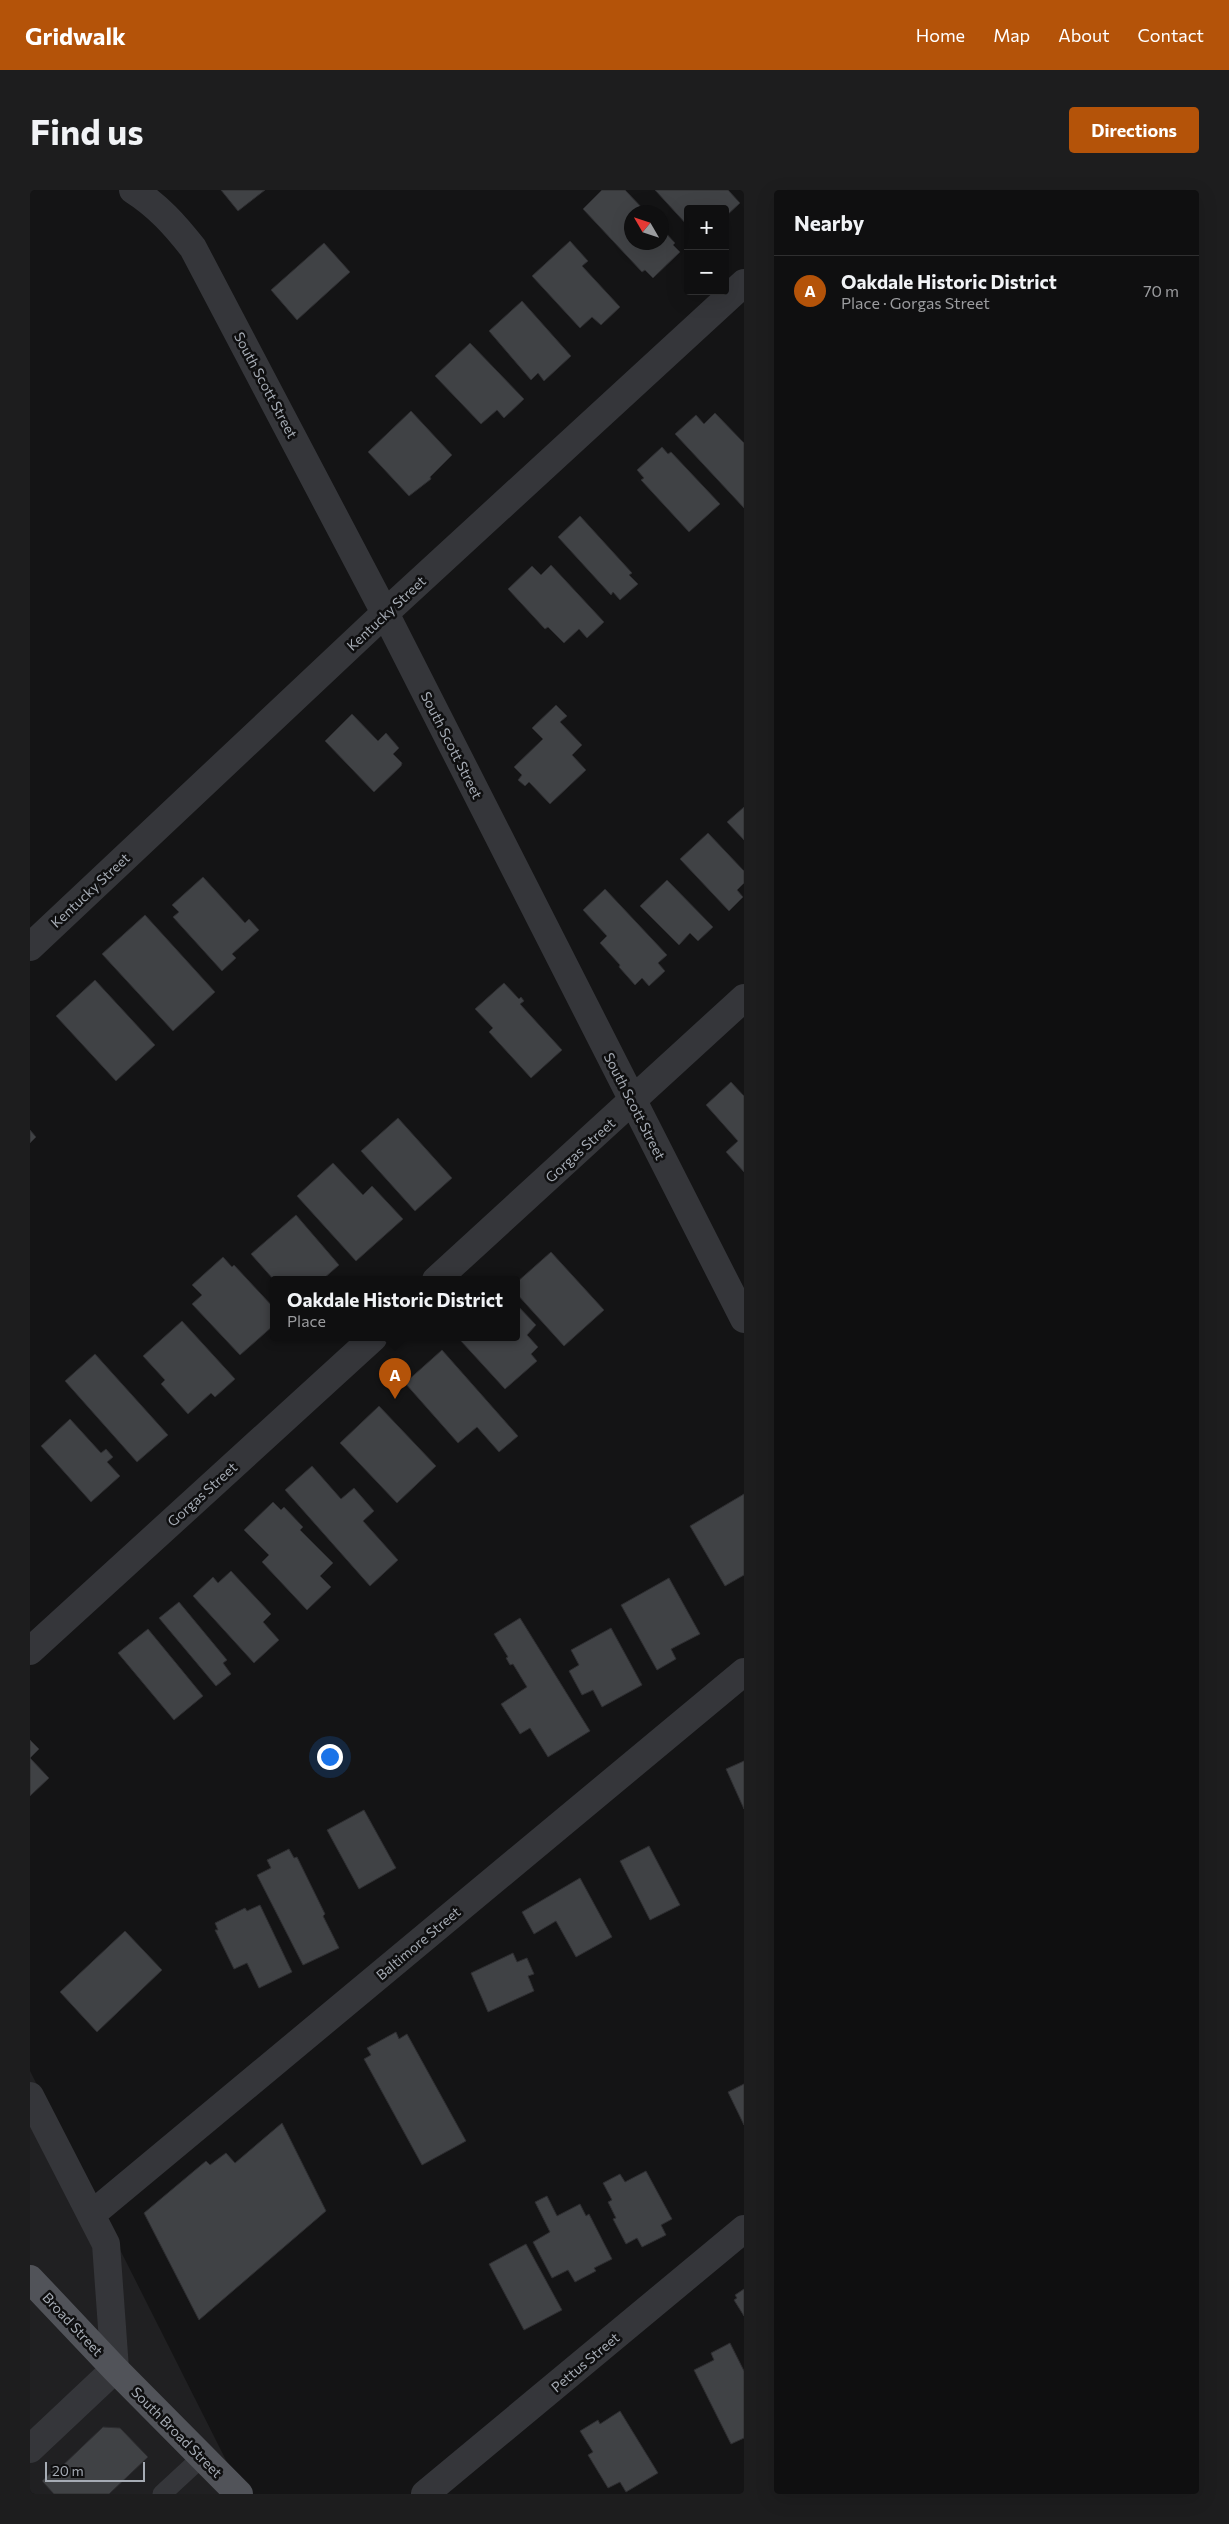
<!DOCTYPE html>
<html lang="en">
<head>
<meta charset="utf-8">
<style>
  body { margin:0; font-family:Commissioner,sans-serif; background:#1d1d1e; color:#f1f3f6 }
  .controls { position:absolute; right:15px; top:15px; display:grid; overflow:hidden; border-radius:5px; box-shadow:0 5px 20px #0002 }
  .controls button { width:45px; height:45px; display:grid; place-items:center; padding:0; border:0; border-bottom:1px solid #2f2f30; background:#0f0f10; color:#f1f3f6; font:25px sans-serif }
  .compass { position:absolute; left:594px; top:15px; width:45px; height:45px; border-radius:50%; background:#0f0f10; box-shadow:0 5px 20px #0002; rotate:309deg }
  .scale { position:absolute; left:15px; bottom:12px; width:100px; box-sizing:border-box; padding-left:5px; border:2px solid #a6acb5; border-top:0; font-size:14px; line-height:18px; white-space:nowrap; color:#a6acb5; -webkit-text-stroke:4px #0f0f10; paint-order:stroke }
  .you { position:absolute; left:299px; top:1566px; width:18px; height:18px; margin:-12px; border:4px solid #fff; border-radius:50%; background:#1a73e8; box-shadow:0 0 0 8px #1a73e833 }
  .badge { display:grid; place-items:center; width:32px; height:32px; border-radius:50%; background:#b45309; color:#fff; font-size:16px; font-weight:700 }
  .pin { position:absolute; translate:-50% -41px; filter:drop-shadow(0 1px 2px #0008) }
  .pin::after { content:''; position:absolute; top:26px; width:18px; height:15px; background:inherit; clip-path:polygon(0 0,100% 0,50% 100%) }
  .popup { position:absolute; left:240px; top:1086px; width:250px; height:65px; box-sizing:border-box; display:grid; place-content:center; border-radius:5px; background:#0f0f10; filter:drop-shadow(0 1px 4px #0005); font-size:16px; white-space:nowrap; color:#9b9c9f }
  .popup b { font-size:19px; color:#f1f3f6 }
  .popup::after { content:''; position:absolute; left:50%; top:100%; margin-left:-10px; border:10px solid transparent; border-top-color:#0f0f10 }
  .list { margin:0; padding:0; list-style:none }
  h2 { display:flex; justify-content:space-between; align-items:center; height:65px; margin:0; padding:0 20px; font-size:21px }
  h2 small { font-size:16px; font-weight:400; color:#9b9c9f }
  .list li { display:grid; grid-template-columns:32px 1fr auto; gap:15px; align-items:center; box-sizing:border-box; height:70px; padding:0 20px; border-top:1px solid #2f2f30 }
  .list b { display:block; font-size:19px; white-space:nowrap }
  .list p { margin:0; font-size:16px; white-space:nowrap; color:#9b9c9f }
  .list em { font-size:16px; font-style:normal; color:#9b9c9f }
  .map { position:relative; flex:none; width:714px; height:2304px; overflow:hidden; border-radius:5px }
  header { display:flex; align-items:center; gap:30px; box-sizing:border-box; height:70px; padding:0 25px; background:#b45309; color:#fff }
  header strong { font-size:24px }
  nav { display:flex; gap:28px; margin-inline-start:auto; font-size:18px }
  .intro { display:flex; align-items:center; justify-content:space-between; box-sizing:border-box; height:120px; padding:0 30px }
  h1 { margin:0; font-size:35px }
  .button { padding:12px 22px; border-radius:5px; background:#b45309; color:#fff; font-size:18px; font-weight:700 }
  main { display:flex; gap:30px; padding:0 30px }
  aside { flex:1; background:#0f0f10; border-radius:5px; box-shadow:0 5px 20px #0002 }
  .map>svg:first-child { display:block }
  .built { fill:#202022 }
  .building { fill:#404245; stroke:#2e2e31 }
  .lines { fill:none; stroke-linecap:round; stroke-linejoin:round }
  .service { stroke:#35363a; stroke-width:19 }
  .minor { stroke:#35363a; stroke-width:28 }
  .primary { stroke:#515359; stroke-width:28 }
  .labels { text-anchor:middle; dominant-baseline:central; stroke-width:5; stroke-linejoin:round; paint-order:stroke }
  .street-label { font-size:14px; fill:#a6acb5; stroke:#0f0f10 }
</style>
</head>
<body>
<header>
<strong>Gridwalk</strong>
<nav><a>Home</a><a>Map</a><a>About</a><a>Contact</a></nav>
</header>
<div class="intro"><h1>Find us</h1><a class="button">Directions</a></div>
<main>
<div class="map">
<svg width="714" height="2304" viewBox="0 0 714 2304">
  <rect width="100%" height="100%" fill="#141415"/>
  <!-- built -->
  <path class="built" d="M0 1881 213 2304H0Z"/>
  <!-- building -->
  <path class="building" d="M191 0H235L208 21Z
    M572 0H595L616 22H602V52H632V39L645 53 643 55 650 62 623 88 615 80 612 82 553 19Z
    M625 0H698L710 13 695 27V19H658V36Z
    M540 51 558 71 552 76 590 117 571 135 562 127 550 138 502 86Z
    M294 53 320 82 267 130 241 100Z
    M492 111 541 166 514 191 508 183 501 190 459 141Z
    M440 153 494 209 474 228 467 220 451 234 405 186Z
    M381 221 422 265 400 287 401 289 379 306 338 262Z
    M685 223 714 253V318L645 244 666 225 674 234Z
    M632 257 638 264 641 262 690 314 659 342 611 290 614 288 607 280Z
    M550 326 602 383 599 385 608 394 590 410 583 402 581 405 528 347Z
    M521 375 574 432 557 448 549 439 534 453 518 437 515 439 478 399 502 376 511 385Z
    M526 515 537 526 530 532 552 555 542 565 556 580 520 614 499 592 495 596 488 590 492 585 484 577 513 549 502 538Z
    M322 524 348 551 356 543 369 558 363 564 372 573 371 576 344 602 295 551Z
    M714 617V650L697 632Z
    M678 643 714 681V693L707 700 713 707 699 721 650 669Z
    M173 687 215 733 219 729 229 740 202 764 206 768 192 781 143 727 149 722 142 715Z
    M637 690 683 737 668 751 660 743 649 755 610 716Z
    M575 699 637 765 628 773 635 781 619 796 612 788 605 795 589 777 590 775 570 753 577 746 553 720Z
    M115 725 185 802 143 841 72 764Z
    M65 790 125 855 86 891 26 826Z
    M474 793 489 809 491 807 494 811 490 814 532 860 501 888 459 842 463 838 445 819Z
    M701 892 714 906V982L696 962 708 951 676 915Z
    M368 928 422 988 385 1021 331 961Z
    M0 940 6 947 0 953Z
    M303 973 333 1005 342 996 373 1029 326 1071 267 1006Z
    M266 1025 309 1075 292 1090H244L221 1064Z
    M521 1062 574 1120 534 1156 486 1103V1093Z
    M193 1067 202 1077 204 1075 244 1118V1135L210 1165 162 1114 172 1105 162 1095Z
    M486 1114 506 1135 497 1145 508 1157 501 1164 507 1171 475 1199 431 1151 435 1148H486Z
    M152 1131 205 1189 185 1207 181 1203 158 1224 131 1194 135 1190 113 1166Z
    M412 1160 488 1246 469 1262 447 1237 428 1253 375 1193Z
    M65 1164 138 1245 107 1272 35 1191Z
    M349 1216 406 1276 367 1313 310 1253Z
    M40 1229 71 1263 76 1259 83 1267 77 1272 90 1286 61 1312 11 1256Z
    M282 1276 311 1309 324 1298 344 1321 333 1331 368 1370 340 1396 255 1300Z
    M714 1304V1385L695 1396 660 1336Z
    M243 1312 251 1320 254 1317 273 1337 270 1340 303 1373 290 1386 301 1397 277 1420 232 1372 239 1365 214 1340Z
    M201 1381 241 1424 233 1432 249 1450 224 1473 163 1406 183 1387 188 1393Z
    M639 1388 670 1444 641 1459 646 1469 627 1480 591 1415Z
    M149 1412 197 1470 193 1473 201 1484 186 1496 129 1428Z
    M490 1428 560 1541 518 1567 500 1538 490 1544 471 1514 497 1497 483 1474 480 1475 476 1468 478 1467 464 1444Z
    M581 1438 612 1495 572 1517 563 1500 552 1505 539 1481 549 1475 541 1460Z
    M118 1439 173 1506 144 1530 88 1463Z
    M0 1550 9 1559 0 1568Z
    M0 1568 19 1588 0 1606Z
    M714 1571V1619L696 1579Z
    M334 1620 366 1678 329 1699 297 1640Z
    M619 1656 650 1715 620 1730 590 1671Z
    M259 1659 264 1668 267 1667 295 1724 293 1726 309 1758 273 1775 227 1685 241 1678 237 1670Z
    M550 1688 582 1747 546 1767 526 1731 504 1744 492 1722Z
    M230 1715 262 1782 229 1798 217 1773 204 1779 185 1740H188L185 1733 215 1718 217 1721Z
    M95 1741 132 1780 67 1842 30 1802Z
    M483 1763 487 1772 497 1768 504 1784 498 1786 504 1801 458 1822 441 1783Z
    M366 1842 369 1849 377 1844 436 1951 392 1975 334 1869 341 1865 337 1858Z
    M714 1894V1935L698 1902Z
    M252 1933 296 2021 169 2130 114 2023 176 1971 180 1975 196 1963 205 1973Z
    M616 1981 642 2029 631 2035 636 2045 612 2057 607 2048 596 2054 583 2029 586 2028 578 2012 582 2010 573 1993 590 1984 595 1992Z
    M517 2006 527 2026 550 2014 556 2026 559 2024 582 2069 564 2078 566 2081 545 2092 538 2080 522 2088 503 2052 520 2042 505 2012Z
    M496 2054 532 2120 494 2140 459 2074Z
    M714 2099V2126L704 2110 707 2108 705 2105Z
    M700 2153 714 2181V2248L701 2254 664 2180 684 2170 681 2163Z
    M590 2221 628 2283 596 2302 590 2292 578 2298 558 2265 563 2262 550 2241 568 2230 570 2234Z
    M73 2237 90 2238 118 2267 79 2304H24L12 2291 28 2276 30 2278Z"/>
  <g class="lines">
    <!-- service -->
    <path class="service" d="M132 2304 172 2267"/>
    <!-- minor -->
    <path class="minor" d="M103 0C128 16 145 35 163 58L355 423 714 1129
      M0 757 355 423 714 93
      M406 1090 714 808
      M0 1461 343 1148
      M0 1906 76 2054 85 2179 0 2259
      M61 2025 714 1482
      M395 2304 714 2039"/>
    <!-- primary -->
    <path class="primary" d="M0 2089 85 2179 209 2304"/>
  </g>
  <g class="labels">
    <!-- street labels -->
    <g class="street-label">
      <text transform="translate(236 195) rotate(62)">South Scott Street</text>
      <text transform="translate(356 423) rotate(-43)">Kentucky Street</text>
      <text transform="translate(422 555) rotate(63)">South Scott Street</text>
      <text transform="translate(60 700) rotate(-43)">Kentucky Street</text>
      <text transform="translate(605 916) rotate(63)">South Scott Street</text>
      <text transform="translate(550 960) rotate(-42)">Gorgas Street</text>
      <text transform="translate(172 1304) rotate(-42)">Gorgas Street</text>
      <text transform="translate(388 1753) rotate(-40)">Baltimore Street</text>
      <text transform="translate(43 2134) rotate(47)">Broad Street</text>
      <text transform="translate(555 2172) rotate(-40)">Pettus Street</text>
      <text transform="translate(147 2242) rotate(45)">South Broad Street</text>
    </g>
  </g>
</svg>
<div class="controls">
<button>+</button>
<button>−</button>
</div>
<svg class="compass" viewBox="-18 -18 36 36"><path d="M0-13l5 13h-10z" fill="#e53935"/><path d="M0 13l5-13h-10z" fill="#9b9c9f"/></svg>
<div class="scale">20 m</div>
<div class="you"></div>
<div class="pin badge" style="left:365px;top:1209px">A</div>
<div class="popup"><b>Oakdale Historic District</b>Place</div>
</div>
<aside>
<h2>Nearby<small></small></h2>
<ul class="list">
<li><span class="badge">A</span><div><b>Oakdale Historic District</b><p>Place · Gorgas Street</p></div><em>70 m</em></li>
</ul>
</aside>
</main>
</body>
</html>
